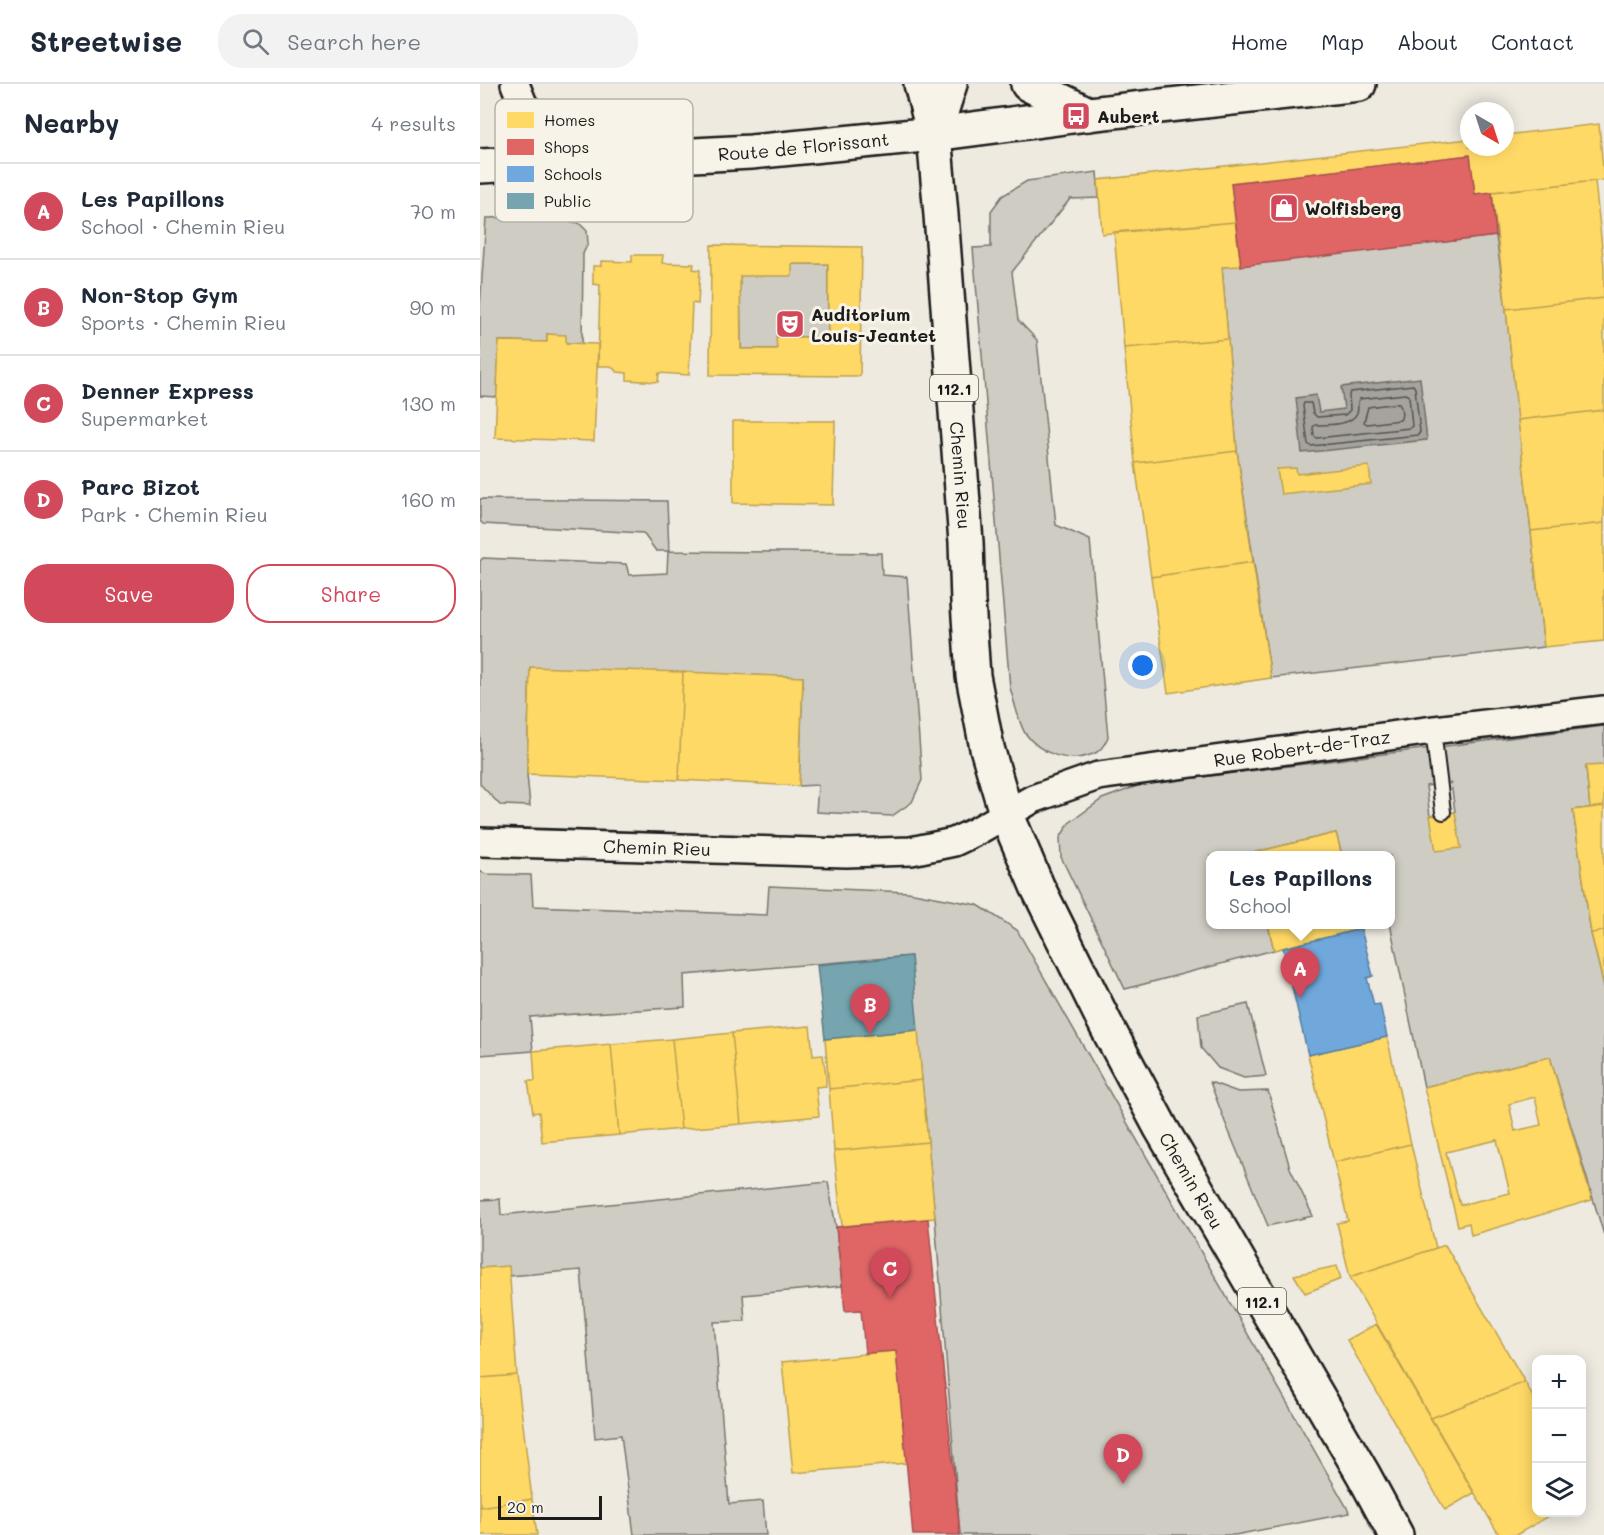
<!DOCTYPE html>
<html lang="en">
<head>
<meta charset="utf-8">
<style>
  body { margin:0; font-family:Mali,sans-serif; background:#f2f2f3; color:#1f2937 }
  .controls { position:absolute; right:18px; bottom:18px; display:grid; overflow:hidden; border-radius:12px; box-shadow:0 3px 15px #0003 }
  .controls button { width:54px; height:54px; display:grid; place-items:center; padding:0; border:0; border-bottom:2px solid #e0e1e3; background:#fff; color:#1f2937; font:30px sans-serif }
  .compass { position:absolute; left:980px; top:18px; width:54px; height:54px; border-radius:50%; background:#fff; box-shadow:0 3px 15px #0003; rotate:141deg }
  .scale { position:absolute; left:18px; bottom:15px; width:104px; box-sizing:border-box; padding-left:6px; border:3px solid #1c1c1c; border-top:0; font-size:16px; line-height:21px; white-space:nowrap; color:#1c1c1c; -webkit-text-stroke:4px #f7f3e8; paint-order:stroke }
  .you { position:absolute; left:663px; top:582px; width:21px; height:21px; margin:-15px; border:4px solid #fff; border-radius:50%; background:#1a73e8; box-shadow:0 0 0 9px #1a73e833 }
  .badge { display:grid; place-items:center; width:39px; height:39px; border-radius:50%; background:#d1495b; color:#fff; font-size:20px; font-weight:700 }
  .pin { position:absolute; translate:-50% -50px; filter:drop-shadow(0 2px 3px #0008) }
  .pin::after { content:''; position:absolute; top:32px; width:21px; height:18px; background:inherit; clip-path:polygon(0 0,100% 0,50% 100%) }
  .popup { position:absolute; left:726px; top:767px; width:189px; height:78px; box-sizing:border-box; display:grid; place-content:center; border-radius:12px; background:#fff; filter:drop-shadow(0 2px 4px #0005); font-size:20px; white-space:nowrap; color:#747a83 }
  .popup b { font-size:22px; color:#1f2937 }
  .popup::after { content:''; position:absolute; left:50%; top:100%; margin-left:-12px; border:12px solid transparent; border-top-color:#fff }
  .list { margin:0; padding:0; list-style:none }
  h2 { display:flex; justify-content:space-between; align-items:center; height:78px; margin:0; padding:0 24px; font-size:26px }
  h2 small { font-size:20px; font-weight:400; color:#747a83 }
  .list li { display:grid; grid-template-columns:39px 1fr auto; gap:18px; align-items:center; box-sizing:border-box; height:96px; padding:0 24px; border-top:2px solid #e0e1e3 }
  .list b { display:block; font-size:22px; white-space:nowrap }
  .list p { margin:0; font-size:20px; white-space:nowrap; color:#747a83 }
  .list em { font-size:20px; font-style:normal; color:#747a83 }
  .actions { display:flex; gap:12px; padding:18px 24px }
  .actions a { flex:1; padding:14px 0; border:2px solid #d1495b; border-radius:24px; text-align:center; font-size:21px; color:#d1495b }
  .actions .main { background:#d1495b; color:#fff }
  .icon { flex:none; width:33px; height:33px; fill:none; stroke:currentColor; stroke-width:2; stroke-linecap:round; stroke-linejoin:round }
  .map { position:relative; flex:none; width:1124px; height:1451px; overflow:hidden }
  header { display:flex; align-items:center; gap:36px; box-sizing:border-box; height:84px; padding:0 30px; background:#fff; border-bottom:2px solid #e0e1e3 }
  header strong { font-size:28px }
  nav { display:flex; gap:33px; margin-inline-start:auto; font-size:21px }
  .search { width:420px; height:54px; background:#f2f2f3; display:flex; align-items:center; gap:15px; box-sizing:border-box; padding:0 21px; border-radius:24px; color:#747a83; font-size:22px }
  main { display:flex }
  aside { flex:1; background:#fff }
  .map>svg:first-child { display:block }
  .green { fill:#cfccc3; stroke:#767470; stroke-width:1.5; fill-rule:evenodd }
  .water { fill:#a6a39d; stroke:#6f6d69; stroke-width:1.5 }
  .homes { fill:#ffd966; stroke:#bba050; stroke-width:1.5; fill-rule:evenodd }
  .shops { fill:#e06666; stroke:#a55050; stroke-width:1.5 }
  .schools { fill:#6fa8dc; stroke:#567ea2; stroke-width:1.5 }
  .public { fill:#76a5af; stroke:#5b7c83; stroke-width:1.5 }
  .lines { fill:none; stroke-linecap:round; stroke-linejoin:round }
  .shore { stroke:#535250; stroke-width:1.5 }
  .lane-casing { stroke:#1c1c1c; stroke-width:18 }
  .street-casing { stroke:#1c1c1c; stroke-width:32 }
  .secondary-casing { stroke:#1c1c1c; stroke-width:38 }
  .primary-casing { stroke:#1c1c1c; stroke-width:38 }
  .lane { stroke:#f7f3e8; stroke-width:14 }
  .street { stroke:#f7f3e8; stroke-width:27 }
  .secondary { stroke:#f7f3e8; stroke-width:33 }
  .primary { stroke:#f7f3e8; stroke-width:33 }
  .labels { text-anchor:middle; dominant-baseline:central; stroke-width:6; stroke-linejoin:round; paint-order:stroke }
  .shield { fill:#f7f3e8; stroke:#5e5c59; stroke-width:1.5 }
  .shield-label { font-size:16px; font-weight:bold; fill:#1c1c1c }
  .poi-label { font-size:18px; font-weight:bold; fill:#1c1c1c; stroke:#f7f3e8; text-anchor:start }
  .street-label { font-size:18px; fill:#1c1c1c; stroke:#f7f3e8 }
  .key { fill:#f7f3e8; stroke:#b5b2ab; stroke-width:1.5 }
  .key-label { font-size:16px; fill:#1c1c1c }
</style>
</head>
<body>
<header>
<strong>Streetwise</strong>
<div class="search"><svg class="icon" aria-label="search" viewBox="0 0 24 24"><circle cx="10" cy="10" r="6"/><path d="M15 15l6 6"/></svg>Search here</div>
<nav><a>Home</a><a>Map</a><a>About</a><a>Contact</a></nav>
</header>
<main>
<aside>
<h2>Nearby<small>4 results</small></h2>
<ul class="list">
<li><span class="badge">A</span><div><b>Les Papillons</b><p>School · Chemin Rieu</p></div><em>70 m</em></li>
<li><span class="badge">B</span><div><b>Non-Stop Gym</b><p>Sports · Chemin Rieu</p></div><em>90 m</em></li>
<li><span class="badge">C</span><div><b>Denner Express</b><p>Supermarket</p></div><em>130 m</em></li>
<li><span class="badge">D</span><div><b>Parc Bizot</b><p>Park · Chemin Rieu</p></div><em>160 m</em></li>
</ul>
<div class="actions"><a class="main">Save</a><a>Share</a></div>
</aside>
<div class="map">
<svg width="1124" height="1451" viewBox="0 0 1124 1451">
  <rect width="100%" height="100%" fill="#eeeae0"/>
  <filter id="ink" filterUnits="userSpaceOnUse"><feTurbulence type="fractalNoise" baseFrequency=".0167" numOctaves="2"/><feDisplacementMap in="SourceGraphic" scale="12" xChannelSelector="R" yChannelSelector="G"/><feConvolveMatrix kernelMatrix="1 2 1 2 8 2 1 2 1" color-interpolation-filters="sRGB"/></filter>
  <g filter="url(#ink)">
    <!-- green -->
    <path class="green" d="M617 88 619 114 590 115 532 188 538 236 557 256 576 441 610 456 628 653C625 660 620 668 613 670 588 680 560 670 545 649 539 640 534 616 530 604L493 164 511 163V127L522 112 547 97Z
      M86 132 88 137 99 139 107 147 108 159 103 170 102 260 86 259 67 250V258L19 257 17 313 0 312V223L6 134Z
      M1016 152 1026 225 1064 563 791 594 757 367 742 183Z
      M312 180H348V253H297V265H261L260 192Z
      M0 415 187 417 189 467 401 469 402 491 427 493 442 696 432 718 412 732 336 728 338 701 319 702 323 593 50 584 47 690 50 722 20 721 0 700V477L3 474 146 480 149 491 187 489 188 467H176L163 449 3 440 0 437Z
      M1124 642V681L1106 683 1110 724 1093 726 1111 849 1124 902V1151L1070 973 944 1003 910 840V772L862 771 856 749 772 769V771L730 772V840L788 841 794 866 645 905 581 773 580 754 589 739 622 715 660 701ZM971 699 975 728 950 732 946 702Z
      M0 787 5 790 51 791 53 822 287 831 289 802 428 808 498 821 537 846 870 1429 755 1451H480L455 1134 430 872 204 891 205 923 50 933 53 967 0 971Z
      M768 920 786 992 764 994 738 984 721 964 718 931Z
      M730 998 758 1008 788 1007 810 1084 833 1132 788 1142 745 1038Z
      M348 1098 356 1143 362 1202 263 1211 265 1237 234 1238 249 1420 283 1417 286 1451H154L141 1351 115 1354 101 1186 29 1192 0 1184V1116L20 1115 21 1131Z"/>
    <!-- water -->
    <path class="water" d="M940 294 947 356 822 369 816 314 836 311 839 328 864 325 861 303Z"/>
    <!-- homes -->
    <path class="homes" d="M1119 40 1124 96 995 110 990 71 751 99 755 138 622 150 618 96 989 55V63H1025V51Z
      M1115 97 1124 182V214L1026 225 1012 108Z
      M755 138 761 182 742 183 748 255 644 264 634 148Z
      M231 161 382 163 380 292 230 291ZM312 180H348V253H296L297 265H261L260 192H312Z
      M152 171H183L182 179 214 180 213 185 220 186 218 220 212 219 209 291 179 289 178 298 147 296V289L137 288 131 282H118L120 201 113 200V182H121V177L152 178Z
      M1124 214V326L1038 336 1026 225Z
      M67 250 86 251V259L118 260 114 357 15 354 19 257 67 258Z
      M748 255 757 367 655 379 644 264Z
      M1124 326V439L1051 447 1038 336Z
      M253 337H355L353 421 253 419Z
      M757 367 773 478 671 493 655 379Z
      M889 382 891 400 801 410 797 385 816 384 817 390Z
      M1124 439V557L1064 563 1051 447Z
      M773 478 791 594 688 609 671 493Z
      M50 583 203 588 199 696 47 690Z
      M203 588 323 593 319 702 199 696Z
      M1124 681V722L1110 724 1106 682Z
      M1124 722V847L1111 849 1093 726Z
      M975 728 981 764 956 767 950 732Z
      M856 749 862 772H772L771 769Z
      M788 840H880L881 845 794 866Z
      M1124 847V902L1111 849Z
      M330 942 333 972 343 971 346 992V1002L336 1003 339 1032 261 1040 252 949Z
      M438 946 442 996 349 1005 345 955Z
      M252 949 261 1040 201 1045 192 955Z
      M907 953 931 1060 854 1078 828 971Z
      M192 955 201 1045 139 1051 131 960Z
      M131 960 139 1051 62 1058 59 1028 53 1029 48 997H55L53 967Z
      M1070 973 1112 1116 991 1151 989 1139 978 1142 944 1003ZM1055 1013 1061 1041 1035 1047 1029 1020ZM1017 1056 1030 1109 980 1121 966 1068Z
      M442 996 448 1058 354 1067 349 1005Z
      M448 1058 455 1134 362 1142 354 1067Z
      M931 1060 956 1164 870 1193 857 1139 868 1137 854 1078Z
      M965 1161 1045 1298 951 1334 870 1193Z
      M29 1182 37 1291 0 1294V1184Z
      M857 1182 861 1195 825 1209 814 1191Z
      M896 1240 994 1409 965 1426 867 1256Z
      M416 1267 427 1379 313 1389 302 1278Z
      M37 1291 52 1415 0 1423V1294Z
      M1045 1298 1056 1319V1428H1076L1036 1451H1019L951 1334Z
      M52 1415 57 1451H0V1423Z"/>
    <!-- shops -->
    <path class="shops" d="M990 71 995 110 1012 108 1016 152 761 182 751 99Z
      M448 1135 480 1451H433L416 1267 385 1269 381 1226 365 1227 356 1143Z"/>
    <!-- schools -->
    <path class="schools" d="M881 845 893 892 887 894 894 921 900 920 907 953 828 971 803 864Z"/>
    <!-- public -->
    <path class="public" d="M431 872 438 946 345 955 337 881Z"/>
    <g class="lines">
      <!-- shore -->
      <path class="shore" d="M933 301 935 304 940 348 938 351 831 362 828 360 823 322 824 319H831L833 329 837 333 865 331 870 326 869 311 870 308Z
        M925 310 929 312 932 342 930 344 837 354 834 352 833 343 835 341C847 341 871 342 877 329 879 324 877 319 879 315Z
        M918 319C922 322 923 332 920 336L887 340 884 338 888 323Z"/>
      <!-- lane casing -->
      <g class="lane-casing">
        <path id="lane" d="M953 646 963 728"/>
      </g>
      <!-- street casing -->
      <g class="street-casing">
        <g id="street">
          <path d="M35 0 43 20 69 51 102 76"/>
          <path id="s1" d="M0 758 366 769 431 767 474 758 495 748 553 715 618 692 953 646 1124 626"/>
        </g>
      </g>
      <!-- secondary casing -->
      <g class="secondary-casing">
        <g id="secondary">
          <path d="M548 0 608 30"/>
          <path id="s2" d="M0 82 271 68 454 50 608 30 879 0"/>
        </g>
      </g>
      <!-- primary casing -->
      <g class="primary-casing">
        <g id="primary">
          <path id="s3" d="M441 0 454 50 461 131 486 458 488 518 493 592 507 664 526 729 557 802 627 943 681 1044 883 1390 916 1451"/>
          <path d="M454 50 470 0"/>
        </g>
      </g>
      <!-- lane -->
      <use href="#lane" class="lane"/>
      <!-- street -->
      <use href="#street" class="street"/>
      <!-- secondary -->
      <use href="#secondary" class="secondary"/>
      <!-- primary -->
      <use href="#primary" class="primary"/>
    </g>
  </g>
  <!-- icons -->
  <defs>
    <g id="bus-square" transform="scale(1.5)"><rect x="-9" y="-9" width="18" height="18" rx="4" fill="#d1495b" stroke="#f7f3e8"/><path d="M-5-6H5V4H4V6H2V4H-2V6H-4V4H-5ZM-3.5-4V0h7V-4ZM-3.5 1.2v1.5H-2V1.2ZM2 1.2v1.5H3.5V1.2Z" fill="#fff"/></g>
    <g id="shop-square" transform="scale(1.5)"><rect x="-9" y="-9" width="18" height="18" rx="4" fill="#d1495b" stroke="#f7f3e8"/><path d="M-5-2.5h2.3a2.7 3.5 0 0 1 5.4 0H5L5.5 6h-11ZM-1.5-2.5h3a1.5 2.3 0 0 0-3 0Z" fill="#fff"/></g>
    <g id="theatre-square" transform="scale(1.5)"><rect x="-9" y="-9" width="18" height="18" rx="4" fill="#d1495b" stroke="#f7f3e8"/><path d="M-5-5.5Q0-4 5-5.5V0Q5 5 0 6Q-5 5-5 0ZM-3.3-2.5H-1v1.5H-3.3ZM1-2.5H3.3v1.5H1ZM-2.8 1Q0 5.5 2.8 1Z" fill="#fff"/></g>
  </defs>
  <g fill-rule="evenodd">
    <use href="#bus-square" x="596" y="32"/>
    <use href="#shop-square" x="804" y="124"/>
    <use href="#theatre-square" x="310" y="240"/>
  </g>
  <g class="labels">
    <!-- shield labels -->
    <g class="shield">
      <rect x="450" y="291" width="48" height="26" rx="4.5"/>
      <rect x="758" y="1204" width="48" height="26" rx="4.5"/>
    </g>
    <g class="shield-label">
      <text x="474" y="304">112.1</text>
      <text x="782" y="1217">112.1</text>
    </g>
    <!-- poi labels -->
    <g class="poi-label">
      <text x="617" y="32">Aubert</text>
      <text x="825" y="124">Wolfisberg</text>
      <text x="331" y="230">Auditorium<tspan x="331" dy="21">Louis-Jeantet</tspan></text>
    </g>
    <!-- street labels -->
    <g class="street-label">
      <text stroke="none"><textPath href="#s2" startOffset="324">Route de Florissant</textPath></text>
      <text stroke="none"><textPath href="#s3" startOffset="394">Chemin Rieu</textPath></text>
      <text stroke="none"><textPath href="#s1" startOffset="840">Rue Robert-de-Traz</textPath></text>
      <text stroke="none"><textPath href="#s1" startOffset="177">Chemin Rieu</textPath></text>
      <text stroke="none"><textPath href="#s3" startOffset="1148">Chemin Rieu</textPath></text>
    </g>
  </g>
  <!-- legend -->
  <rect x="15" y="15" width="198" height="123" rx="9" class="key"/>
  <rect x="27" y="28" width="27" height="16" fill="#ffd966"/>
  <rect x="27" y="55" width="27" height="16" fill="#e06666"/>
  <rect x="27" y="82" width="27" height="16" fill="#6fa8dc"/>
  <rect x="27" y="109" width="27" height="16" fill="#76a5af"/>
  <g class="key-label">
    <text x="64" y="42">Homes</text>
    <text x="64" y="69">Shops</text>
    <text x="64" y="96">Schools</text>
    <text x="64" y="123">Public</text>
  </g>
</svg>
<div class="controls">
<button>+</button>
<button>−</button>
<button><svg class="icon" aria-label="layers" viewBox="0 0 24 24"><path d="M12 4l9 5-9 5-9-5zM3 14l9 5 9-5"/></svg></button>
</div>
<svg class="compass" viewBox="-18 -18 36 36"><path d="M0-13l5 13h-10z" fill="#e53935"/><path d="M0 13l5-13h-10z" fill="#747a83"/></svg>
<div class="scale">20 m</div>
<div class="you"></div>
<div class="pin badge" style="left:820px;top:914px">A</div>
<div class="popup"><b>Les Papillons</b>School</div>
<div class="pin badge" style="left:390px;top:950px">B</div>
<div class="pin badge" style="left:410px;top:1214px">C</div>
<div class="pin badge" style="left:643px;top:1400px">D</div>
</div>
</main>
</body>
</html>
